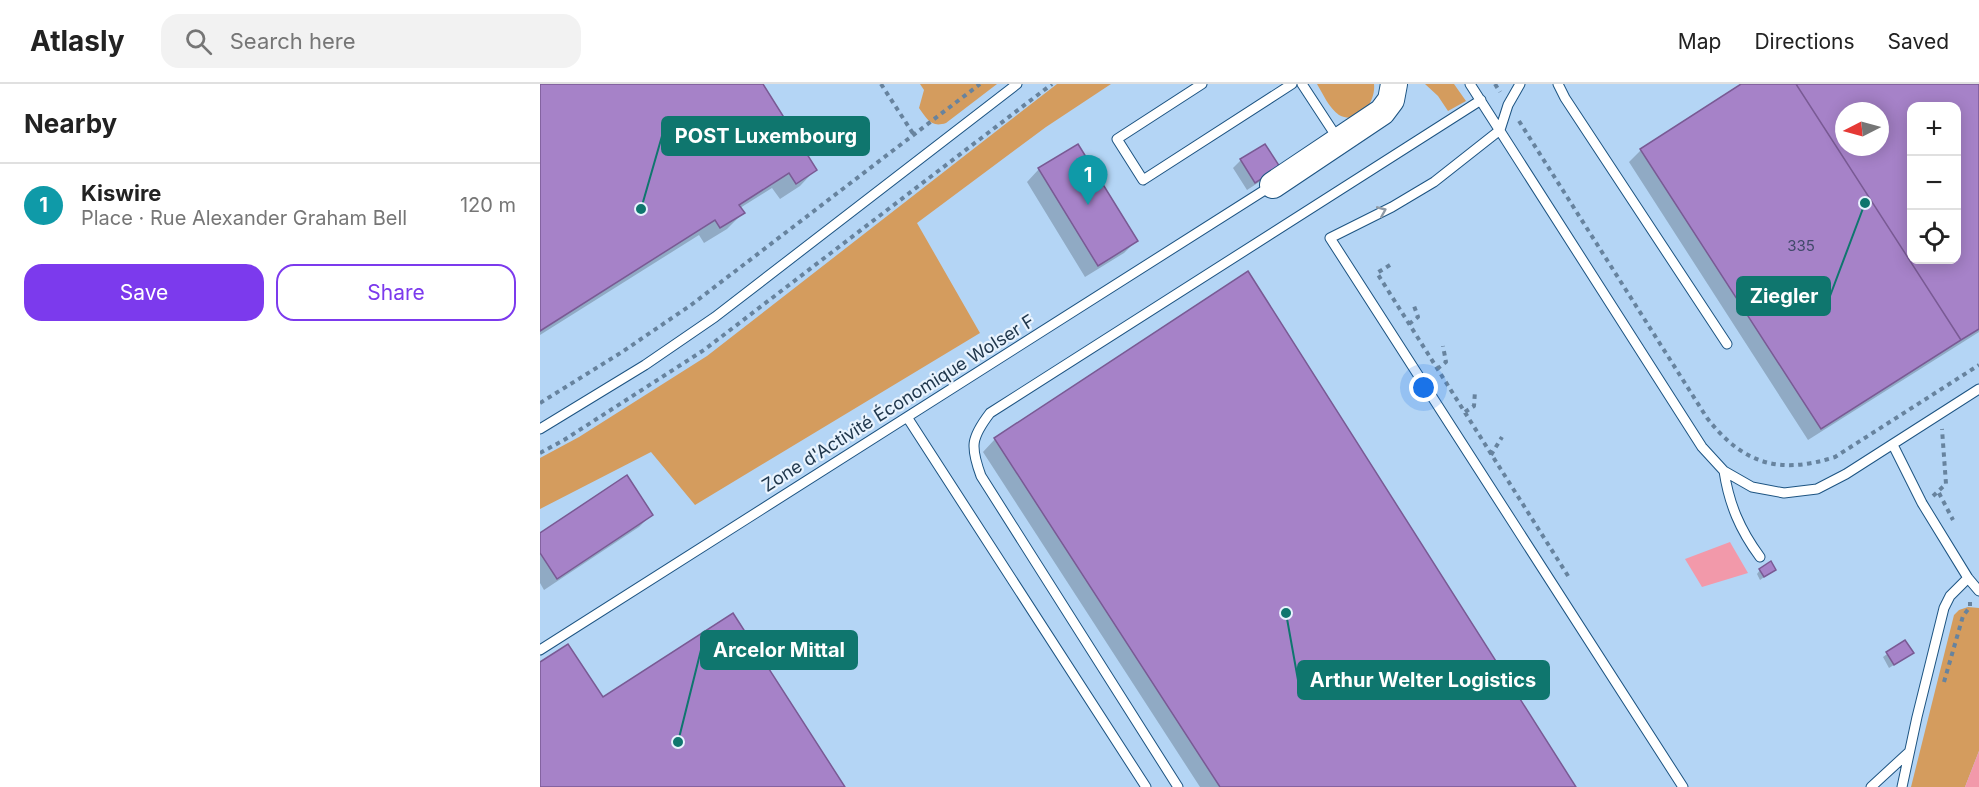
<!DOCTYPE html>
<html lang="en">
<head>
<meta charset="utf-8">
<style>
  body { margin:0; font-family:Inter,sans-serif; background:#f2f2f2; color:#222 }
  .controls { position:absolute; right:18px; top:18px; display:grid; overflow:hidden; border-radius:12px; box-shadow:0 3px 15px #0003 }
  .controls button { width:54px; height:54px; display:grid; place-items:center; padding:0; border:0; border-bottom:2px solid #e0e0e0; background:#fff; color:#222; font:30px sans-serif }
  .compass { position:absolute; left:1295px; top:18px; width:54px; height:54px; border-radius:50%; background:#fff; box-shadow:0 3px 15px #0003; rotate:264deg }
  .you { position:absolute; left:884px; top:304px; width:21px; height:21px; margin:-15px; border:4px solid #fff; border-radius:50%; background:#1a73e8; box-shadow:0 0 0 9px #1a73e833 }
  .badge { display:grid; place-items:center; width:39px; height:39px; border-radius:50%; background:#7c3aed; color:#fff; font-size:20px; font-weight:700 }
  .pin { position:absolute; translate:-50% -50px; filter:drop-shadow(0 2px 3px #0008) }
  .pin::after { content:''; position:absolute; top:32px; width:21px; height:18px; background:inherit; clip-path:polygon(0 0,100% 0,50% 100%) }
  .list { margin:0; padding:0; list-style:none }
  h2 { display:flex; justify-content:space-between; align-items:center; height:78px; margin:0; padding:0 24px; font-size:26px }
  h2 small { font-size:20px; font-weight:400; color:#767676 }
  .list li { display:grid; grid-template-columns:39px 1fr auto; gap:18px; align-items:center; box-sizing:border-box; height:84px; padding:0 24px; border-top:2px solid #e0e0e0 }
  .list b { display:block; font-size:22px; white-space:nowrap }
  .list p { margin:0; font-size:20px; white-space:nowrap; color:#767676 }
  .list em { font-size:20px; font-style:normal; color:#767676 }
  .actions { display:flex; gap:12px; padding:18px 24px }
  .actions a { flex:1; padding:14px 0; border:2px solid #7c3aed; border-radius:18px; text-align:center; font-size:21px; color:#7c3aed }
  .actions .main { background:#7c3aed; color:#fff }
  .icon { flex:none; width:33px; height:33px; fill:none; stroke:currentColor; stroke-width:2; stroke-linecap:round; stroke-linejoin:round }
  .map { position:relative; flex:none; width:1439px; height:703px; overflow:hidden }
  header { display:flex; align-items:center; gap:36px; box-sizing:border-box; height:84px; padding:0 30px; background:#fff; border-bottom:2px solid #e0e0e0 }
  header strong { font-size:28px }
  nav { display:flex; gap:33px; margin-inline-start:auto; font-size:21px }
  .search { width:420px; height:54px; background:#f2f2f2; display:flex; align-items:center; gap:15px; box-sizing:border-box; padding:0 21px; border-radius:18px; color:#767676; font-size:22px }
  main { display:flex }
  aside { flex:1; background:#fff }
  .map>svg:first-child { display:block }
  .green { fill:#d49c5e }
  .water { fill:#f299aa }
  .shadow { fill:#0003; fill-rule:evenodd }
  .building { fill:#a682c8; stroke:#795a94; stroke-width:1.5; fill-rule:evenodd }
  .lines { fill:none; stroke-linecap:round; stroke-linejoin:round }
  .lane-casing { stroke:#1d5482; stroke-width:11 }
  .secondary-casing { stroke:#1d5482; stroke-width:28 }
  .path { stroke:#67839e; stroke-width:4; stroke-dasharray:4.5 4.5; stroke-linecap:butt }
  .lane { stroke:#fff; stroke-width:9 }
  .secondary { stroke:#fff; stroke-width:26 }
  .oneway { stroke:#8f9aa5 }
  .labels { text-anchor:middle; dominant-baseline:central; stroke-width:4.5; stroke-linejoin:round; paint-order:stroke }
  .number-label { font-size:15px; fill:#41496a }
  .street-label { font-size:18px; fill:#1f364b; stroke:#e8f3fe }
  .leader { fill:none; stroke:#0f766e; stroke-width:2 }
  .callout-dot { fill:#0f766e; stroke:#e8f3fe; stroke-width:2 }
  .callout { fill:#0f766e; stroke:#0f766e; stroke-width:2 }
  .callout-label { font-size:20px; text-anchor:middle; font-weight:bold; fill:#fff }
</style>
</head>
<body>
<header>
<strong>Atlasly</strong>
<div class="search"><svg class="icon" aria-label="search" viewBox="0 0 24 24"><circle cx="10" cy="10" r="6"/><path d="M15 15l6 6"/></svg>Search here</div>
<nav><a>Map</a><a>Directions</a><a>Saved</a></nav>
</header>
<main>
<aside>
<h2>Nearby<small></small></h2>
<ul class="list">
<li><span class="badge" style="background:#0f9aa8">1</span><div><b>Kiswire</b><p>Place · Rue Alexander Graham Bell</p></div><em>120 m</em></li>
</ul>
<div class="actions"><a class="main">Save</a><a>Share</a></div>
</aside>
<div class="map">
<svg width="1439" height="703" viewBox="0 0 1439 703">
  <rect width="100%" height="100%" fill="#b4d5f5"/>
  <!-- green -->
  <path class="green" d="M380 0H457L406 39C391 44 387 35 379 24L384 6Z
    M517 0H571L506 43 377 139 440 249 155 421 111 368 0 425V374L39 353 167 272Z
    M777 0H834C836 18 819 42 799 31 789 24 783 10 777 0Z
    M885 0H914L926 17 908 27 898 12Z
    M1428 523 1439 524V667L1425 703H1371L1414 531 1419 526Z"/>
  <!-- water -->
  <path class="water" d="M1190 458 1208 489 1162 503 1145 475Z
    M1439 667V703H1425Z"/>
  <!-- shadow -->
  <path class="shadow" d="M0 0H221L275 86 260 102 240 115 232 104 200 124 203 129 187 145 164 159 159 151 0 251Z
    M1204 0H1439V248L1268 356 1089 78 1101 66ZM1372 22H1416V176H1372ZM1304 27H1340V63H1304Z
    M701 76 730 91 707 106 693 84Z
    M499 85 596 157 584 169 545 193 487 98Z
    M455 355 1035 703H660L443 368Z
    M111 431 99 443 4 506 0 499V451Z
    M1220 486H1234L1220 496 1217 490Z
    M1364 558 1368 572 1349 584 1343 573Z"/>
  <!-- building -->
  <path class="building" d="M0 0H223L277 86 256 100 249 89 199 121 205 129 180 144 175 136 0 247Z
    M1201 0H1256L1421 256 1281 345 1100 65Z
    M1256 0H1439V245L1421 256ZM1372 22H1416V176H1372ZM1304 27H1340V63H1304Z
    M538 60 598 157 558 182 498 84Z
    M725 60 740 83 715 99 700 75Z
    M708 187 1036 703H680L454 354Z
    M87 391 113 431 17 495 0 469V449Z
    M1231 477 1236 486 1224 493 1219 485Z
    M193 529 305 703H0V578L28 560 63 613Z
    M1365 556 1374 569 1354 581 1346 568Z"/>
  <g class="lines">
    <!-- lane casing -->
    <g class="lane-casing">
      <path id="lane" d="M662 0 577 55 603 96 752 0
        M762 0 798 55
        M930 0 1162 363 1184 387 1212 403 1244 409 1277 405 1306 390 1439 305
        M980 0 968 21 960 46 894 98 852 123 790 154 1143 703
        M1018 0 1025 14 1187 260
        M367 333 606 703
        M0 345 105 281 175 233 477 0
        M1353 361 1382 419 1428 494 1439 507
        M1184 387C1189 420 1200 446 1220 473
        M0 566 731 102
        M638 703 441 392C430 362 431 354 450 329L941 16
        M1331 703 1369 668
        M1362 703 1377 633 1404 524 1410 512 1428 494"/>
    </g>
    <!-- secondary casing -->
    <g class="secondary-casing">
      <path id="secondary" d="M733 101 842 28 851 16 854 0"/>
    </g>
    <!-- path -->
    <path class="path" d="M341 0 374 51
      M955 0 960 8
      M979 37 1167 334C1203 380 1239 391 1295 373L1439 281
      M850 181 837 189 1030 495
      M869 240 878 233 873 219
      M897 285 906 278 903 262
      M0 319 82 268 151 221 440 0
      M925 328 934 322 935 307
      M0 369 24 356 164 266 512 0
      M951 371 962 353
      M1399 409 1413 436
      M1393 412 1406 400 1402 345
      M1404 598 1423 532 1430 523V518"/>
    <!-- lane -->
    <use href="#lane" class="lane"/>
    <!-- secondary -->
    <use href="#secondary" class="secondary"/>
  </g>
  <!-- one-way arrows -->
  <defs><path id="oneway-chevron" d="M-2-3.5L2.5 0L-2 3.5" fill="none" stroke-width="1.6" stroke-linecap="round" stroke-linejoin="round" transform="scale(1.5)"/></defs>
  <use class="oneway" href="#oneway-chevron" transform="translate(842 127) rotate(-23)"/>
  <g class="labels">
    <!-- number labels -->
    <g class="number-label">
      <text x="1261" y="161">335</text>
    </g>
    <!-- street labels -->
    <g class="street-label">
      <text transform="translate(358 319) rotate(-32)">Zone d'Activité Économique Wolser F</text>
    </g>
  </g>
  <!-- callouts -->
  <path class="leader" d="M101 125L122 52M1325 119L1290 212M138 658L161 566M746 529L758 596"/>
  <g class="callout-dot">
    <circle cx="101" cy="125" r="6"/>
    <circle cx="1325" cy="119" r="6"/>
    <circle cx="138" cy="658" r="6"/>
    <circle cx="746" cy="529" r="6"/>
  </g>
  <g class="callout">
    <rect x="122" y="33" width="207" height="38" rx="6"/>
    <rect x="1197" y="193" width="93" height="38" rx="6"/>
    <rect x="161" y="547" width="156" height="38" rx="6"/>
    <rect x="758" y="577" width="251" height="38" rx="6"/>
  </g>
  <g class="callout-label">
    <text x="226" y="59">POST Luxembourg</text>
    <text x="1244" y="219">Ziegler</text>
    <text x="239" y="573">Arcelor Mittal</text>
    <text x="883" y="603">Arthur Welter Logistics</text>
  </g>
</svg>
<div class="controls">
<button>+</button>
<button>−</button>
<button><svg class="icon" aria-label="locate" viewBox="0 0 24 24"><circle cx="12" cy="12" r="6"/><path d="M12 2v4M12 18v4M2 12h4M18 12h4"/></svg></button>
</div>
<svg class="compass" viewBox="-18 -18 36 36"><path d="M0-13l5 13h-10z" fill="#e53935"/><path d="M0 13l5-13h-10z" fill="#767676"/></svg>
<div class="you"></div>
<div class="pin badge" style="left:548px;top:121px;background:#0f9aa8">1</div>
</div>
</main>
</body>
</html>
